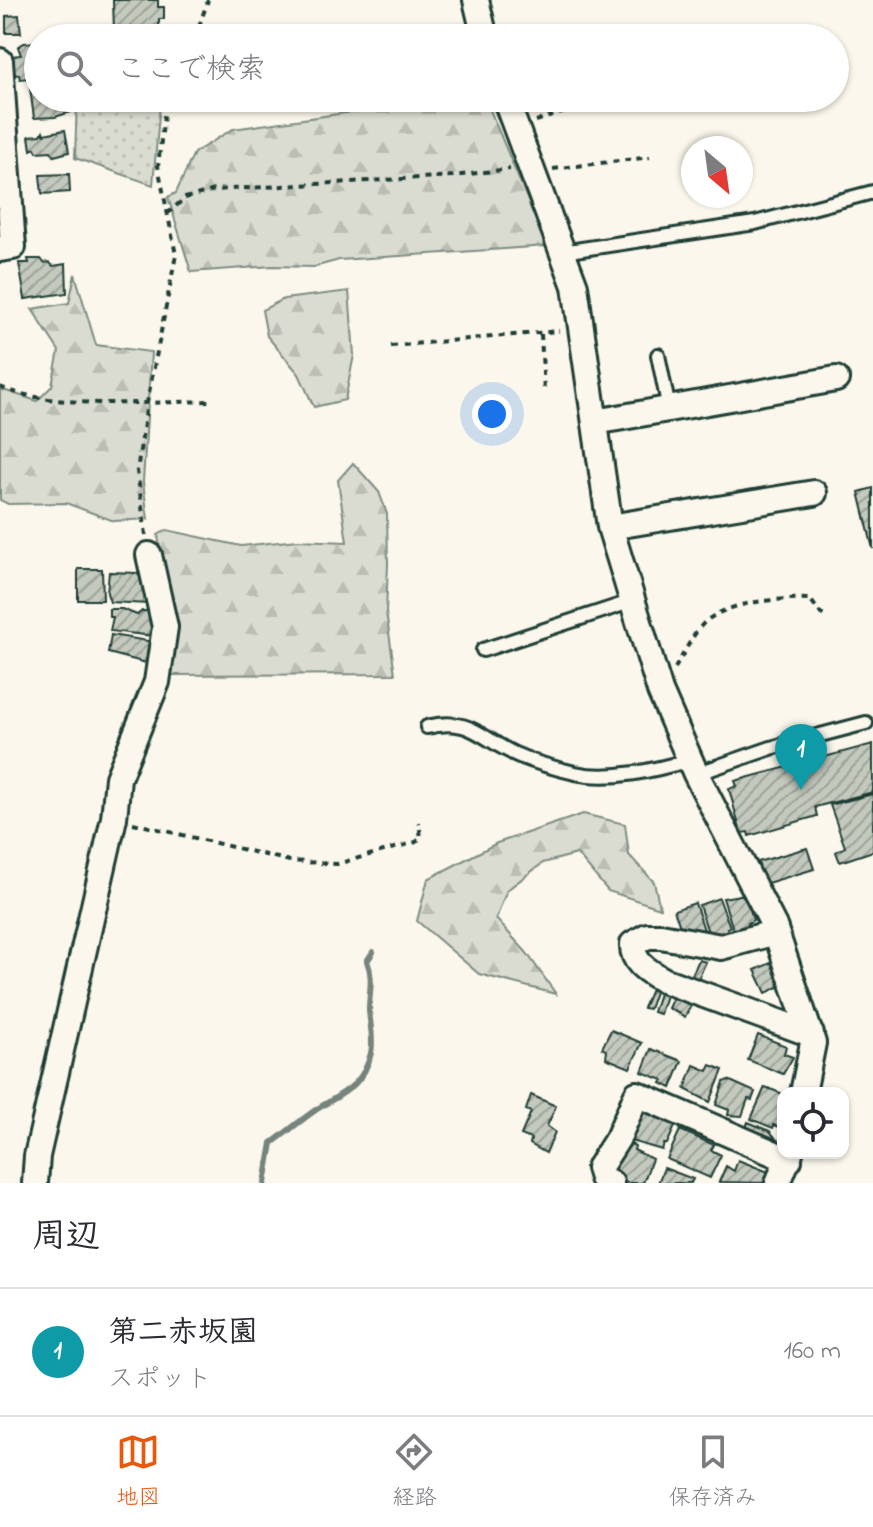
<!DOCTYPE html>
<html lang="ja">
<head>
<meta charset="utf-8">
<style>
  body { margin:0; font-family:"Indie Flower","Klee One",sans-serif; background:#f2f2f3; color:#2b2b33 }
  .controls { position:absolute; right:24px; bottom:24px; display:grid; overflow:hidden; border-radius:16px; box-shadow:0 2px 6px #0004 }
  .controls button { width:72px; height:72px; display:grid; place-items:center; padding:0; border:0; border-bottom:2px solid #e1e1e2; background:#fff; color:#2b2b33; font:40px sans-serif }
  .compass { position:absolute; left:681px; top:136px; width:72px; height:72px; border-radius:50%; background:#fff; box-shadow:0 2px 6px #0004; rotate:151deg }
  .you { position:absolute; left:492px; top:414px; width:28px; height:28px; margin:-20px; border:6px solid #fff; border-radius:50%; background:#1a73e8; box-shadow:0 0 0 12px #1a73e833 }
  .badge { display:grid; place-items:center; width:52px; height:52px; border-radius:50%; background:#ea580c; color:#fff; font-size:26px; font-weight:700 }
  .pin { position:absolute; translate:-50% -66px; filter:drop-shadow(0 2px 4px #0008) }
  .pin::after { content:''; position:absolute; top:42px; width:28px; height:24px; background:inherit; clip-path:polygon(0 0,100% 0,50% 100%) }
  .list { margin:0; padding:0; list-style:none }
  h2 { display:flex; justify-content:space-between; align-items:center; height:104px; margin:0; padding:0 32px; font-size:34px }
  h2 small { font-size:26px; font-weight:400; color:#7c7c81 }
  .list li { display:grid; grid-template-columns:52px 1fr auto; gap:24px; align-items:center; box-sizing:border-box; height:128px; padding:0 32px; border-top:2px solid #e1e1e2 }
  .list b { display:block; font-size:30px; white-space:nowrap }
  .list p { margin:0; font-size:26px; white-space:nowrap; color:#7c7c81 }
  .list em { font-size:26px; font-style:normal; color:#7c7c81 }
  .icon { flex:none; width:44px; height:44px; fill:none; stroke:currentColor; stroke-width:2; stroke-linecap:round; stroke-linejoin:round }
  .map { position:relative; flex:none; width:873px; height:1183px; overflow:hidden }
  .search { position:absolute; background:#fff; box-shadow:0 2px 6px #0004; left:24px; right:24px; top:24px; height:88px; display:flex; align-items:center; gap:20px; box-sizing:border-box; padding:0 28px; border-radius:44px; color:#7c7c81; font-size:30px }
  .sheet { height:232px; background:#fff }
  nav { display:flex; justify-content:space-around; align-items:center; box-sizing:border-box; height:112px; border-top:2px solid #e1e1e2; background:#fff; font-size:22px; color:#7c7c81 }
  nav a { display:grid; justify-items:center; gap:4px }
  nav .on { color:#ea580c }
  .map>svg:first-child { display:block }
  .grass { fill:url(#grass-dots); stroke:#7d8c82; stroke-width:2 }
  .forest { fill:url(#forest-firs); stroke:#7d8c82; stroke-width:2 }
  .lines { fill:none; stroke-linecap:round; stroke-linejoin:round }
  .stream { stroke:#74847b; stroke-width:6 }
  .building { fill:url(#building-hatch); stroke:#1f3d34; stroke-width:2 }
  .service-casing { stroke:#1f3d34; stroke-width:18 }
  .minor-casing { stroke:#1f3d34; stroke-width:30 }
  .path { stroke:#1f3d34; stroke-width:4; stroke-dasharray:6 6; stroke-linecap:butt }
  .service { stroke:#fbf7ec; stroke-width:12 }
  .minor { stroke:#fbf7ec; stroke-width:24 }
</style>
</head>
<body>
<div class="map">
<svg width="873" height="1183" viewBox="0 0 873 1183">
  <defs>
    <pattern id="grass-dots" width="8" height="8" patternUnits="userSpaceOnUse" patternTransform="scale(2)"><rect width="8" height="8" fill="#dbdcd1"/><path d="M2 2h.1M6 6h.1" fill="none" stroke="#bcbeb4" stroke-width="1.8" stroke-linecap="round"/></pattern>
    <pattern id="forest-firs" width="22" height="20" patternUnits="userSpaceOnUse" patternTransform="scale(2)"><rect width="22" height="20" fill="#dbdcd1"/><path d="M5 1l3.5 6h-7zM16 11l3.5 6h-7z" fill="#bcbeb4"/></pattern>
    <pattern id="building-hatch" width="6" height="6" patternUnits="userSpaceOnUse" patternTransform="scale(2)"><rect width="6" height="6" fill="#c4c9be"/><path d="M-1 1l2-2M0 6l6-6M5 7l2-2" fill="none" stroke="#9fa49b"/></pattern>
  </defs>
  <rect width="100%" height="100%" fill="#fbf7ec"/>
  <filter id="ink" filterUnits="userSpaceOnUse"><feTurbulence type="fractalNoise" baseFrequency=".0125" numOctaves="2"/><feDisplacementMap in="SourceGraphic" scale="16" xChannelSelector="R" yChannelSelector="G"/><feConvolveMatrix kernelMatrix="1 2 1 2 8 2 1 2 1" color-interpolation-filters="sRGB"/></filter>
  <g filter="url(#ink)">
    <!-- grass -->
    <path class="grass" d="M77 98H155L160 103 153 185 75 158Z"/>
    <!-- forest -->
    <path class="forest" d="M487 103 547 246 339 260 314 267 273 266 191 272 168 197 176 193 194 153 233 129 345 113Z
      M75 274 96 345 151 352 143 482 148 519 114 521 66 503 8 504 0 500V389L37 401 52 386 59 351 32 309 69 303Z
      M349 291 354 355 345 400 314 407 299 374 267 336 262 310 284 299Z
      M353 463 379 492 387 514 388 564 386 612 395 674 171 675V630L158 535 167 530 241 546 298 540 347 542 338 480Z
      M583 814 625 824 629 855 654 882 660 908 608 891 577 854 543 863 507 890 496 919 526 952 556 994 479 974 417 921 428 879 497 843Z"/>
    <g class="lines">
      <!-- stream -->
      <path class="stream" d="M265 1183 272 1143C287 1132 301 1120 317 1109 342 1093 363 1087 371 1053 374 1038 370 1025 369 1010 369 992 374 978 367 961L373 952"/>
    </g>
    <!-- building -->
    <path class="building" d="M113 0H158V7H164V19H159V31L144 29 114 32Z
      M19 15 21 33H6V16Z
      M38 42V77L20 79 19 75 14 74 12 56 21 55 18 47 24 43Z
      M30 88H38V98H70L71 112 55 117 34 118Z
      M65 130 69 152 54 156 51 151 37 152 35 148 31 150 29 136 41 135 43 131 44 134Z
      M69 174 70 192 42 194 40 175Z
      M28 259H41L44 263 49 262 53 266 66 264 67 293 25 299 19 263H29Z
      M873 488V549L859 492Z
      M873 488V549L859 492Z
      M78 569H102L103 600H78Z
      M109 572 137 573 139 576 145 578 149 604 110 602 107 593Z
      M109 609H122L137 615 142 611H153L154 636 110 631 113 617H109Z
      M111 635 154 642 150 664 108 653Z
      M873 744V792L815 807 817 816 749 836 748 832 741 833 729 789 737 786 735 781Z
      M873 794V851L840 862 836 852 845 847 830 805Z
      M807 848 814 869 764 884 758 862Z
      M746 894 753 920 748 923 750 926 734 932 723 898Z
      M719 898 730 927 727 928 728 932 710 938 699 905Z
      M695 903 704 930 692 935 689 928 682 932 674 910Z
      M699 960 706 962 696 983 689 981Z
      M773 962 785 984 766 993 755 970Z
      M652 987 656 989 649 1009 643 1008Z
      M660 990 667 992 660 1014 653 1012Z
      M675 993 693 1001 685 1017 668 1008Z
      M611 1030 642 1043 630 1068 606 1058 607 1051 602 1048Z
      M758 1035 786 1046 784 1054 793 1057 783 1074 748 1060Z
      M651 1049 682 1061 671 1088 661 1083 663 1080 642 1072Z
      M694 1065 708 1071 711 1065 723 1070 710 1102 685 1089Z
      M728 1080 755 1092 752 1100 748 1099 742 1116 728 1115 729 1110 716 1105 724 1082Z
      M765 1087 783 1094V1120L780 1127 774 1125 773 1128 751 1119Z
      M531 1095 556 1106 547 1126 555 1132 546 1153 530 1144 531 1139 521 1135 531 1112 526 1110Z
      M641 1107 677 1122 667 1144H664L662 1150 631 1141 634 1134 630 1133Z
      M748 1122 770 1131 775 1137 771 1144 744 1132Z
      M680 1130 714 1145 711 1150 721 1155 710 1178 667 1159Z
      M624 1141 635 1146 634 1150 652 1159 643 1183H627L610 1174 626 1150 621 1148Z
      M738 1160 771 1173 766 1183 719 1182 726 1166 734 1171Z
      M664 1168 693 1179 691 1183H658Z"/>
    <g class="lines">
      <!-- service casing -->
      <g class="service-casing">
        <path id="service" d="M562 252 755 223 873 192
          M658 355 669 409
          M483 650 633 601
          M427 727C473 715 484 743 522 757 539 764 558 769 575 773 612 781 655 770 690 760
          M696 774 771 748 866 723"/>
      </g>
      <!-- minor casing -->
      <g class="minor-casing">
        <path id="minor" d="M476 0 485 38
          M0 61 13 247 0 249
          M505 98 575 286 610 527 660 691 696 774 774 926 813 1043 803 1093
          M595 422 836 379
          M610 527 814 493
          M776 932 721 947 661 936H647L633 944C632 963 648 971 663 980L811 1034
          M35 1183 37 1156 114 818 118 778 157 682 165 627 149 555
          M611 1183 602 1178 599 1168 618 1138 637 1094 789 1160
          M778 1183 790 1153"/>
      </g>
      <!-- path -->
      <path class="path" d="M195 38 208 0
        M536 121 568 111 593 98
        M553 169 650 157
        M167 214 185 198 214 190 453 176 510 169
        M541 334 544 392
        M391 346 559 331
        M0 387C56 410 153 402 214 401
        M146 535 137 471 147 403 176 255 158 166 164 115 172 98
        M675 668C684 654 691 637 702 625 724 601 780 598 810 599L821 614 827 617
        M133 823 290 861 337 864 416 842 421 838 419 822"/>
      <!-- service -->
      <use href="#service" class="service"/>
      <!-- minor -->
      <use href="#minor" class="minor"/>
    </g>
  </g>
</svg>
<div class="controls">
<button><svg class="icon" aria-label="locate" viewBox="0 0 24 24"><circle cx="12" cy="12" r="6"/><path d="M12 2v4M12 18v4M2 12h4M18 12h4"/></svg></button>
</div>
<svg class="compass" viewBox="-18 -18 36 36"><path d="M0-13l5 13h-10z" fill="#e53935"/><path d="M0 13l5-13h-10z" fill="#7c7c81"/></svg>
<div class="you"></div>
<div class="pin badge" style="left:801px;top:790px;background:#0f9aa8">1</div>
<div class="search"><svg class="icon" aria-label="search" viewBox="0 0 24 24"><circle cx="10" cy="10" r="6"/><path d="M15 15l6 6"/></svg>ここで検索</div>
</div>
<section class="sheet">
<h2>周辺<small></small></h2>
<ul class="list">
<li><span class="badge" style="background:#0f9aa8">1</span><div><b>第二赤坂園</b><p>スポット</p></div><em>160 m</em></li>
</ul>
</section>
<nav>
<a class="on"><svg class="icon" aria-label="map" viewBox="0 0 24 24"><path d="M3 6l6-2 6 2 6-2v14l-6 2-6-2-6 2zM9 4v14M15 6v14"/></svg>地図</a>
<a><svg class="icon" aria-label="directions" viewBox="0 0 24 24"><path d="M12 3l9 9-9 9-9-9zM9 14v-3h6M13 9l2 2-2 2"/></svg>経路</a>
<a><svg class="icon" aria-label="saved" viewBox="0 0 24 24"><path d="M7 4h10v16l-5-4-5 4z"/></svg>保存済み</a>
</nav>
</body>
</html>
